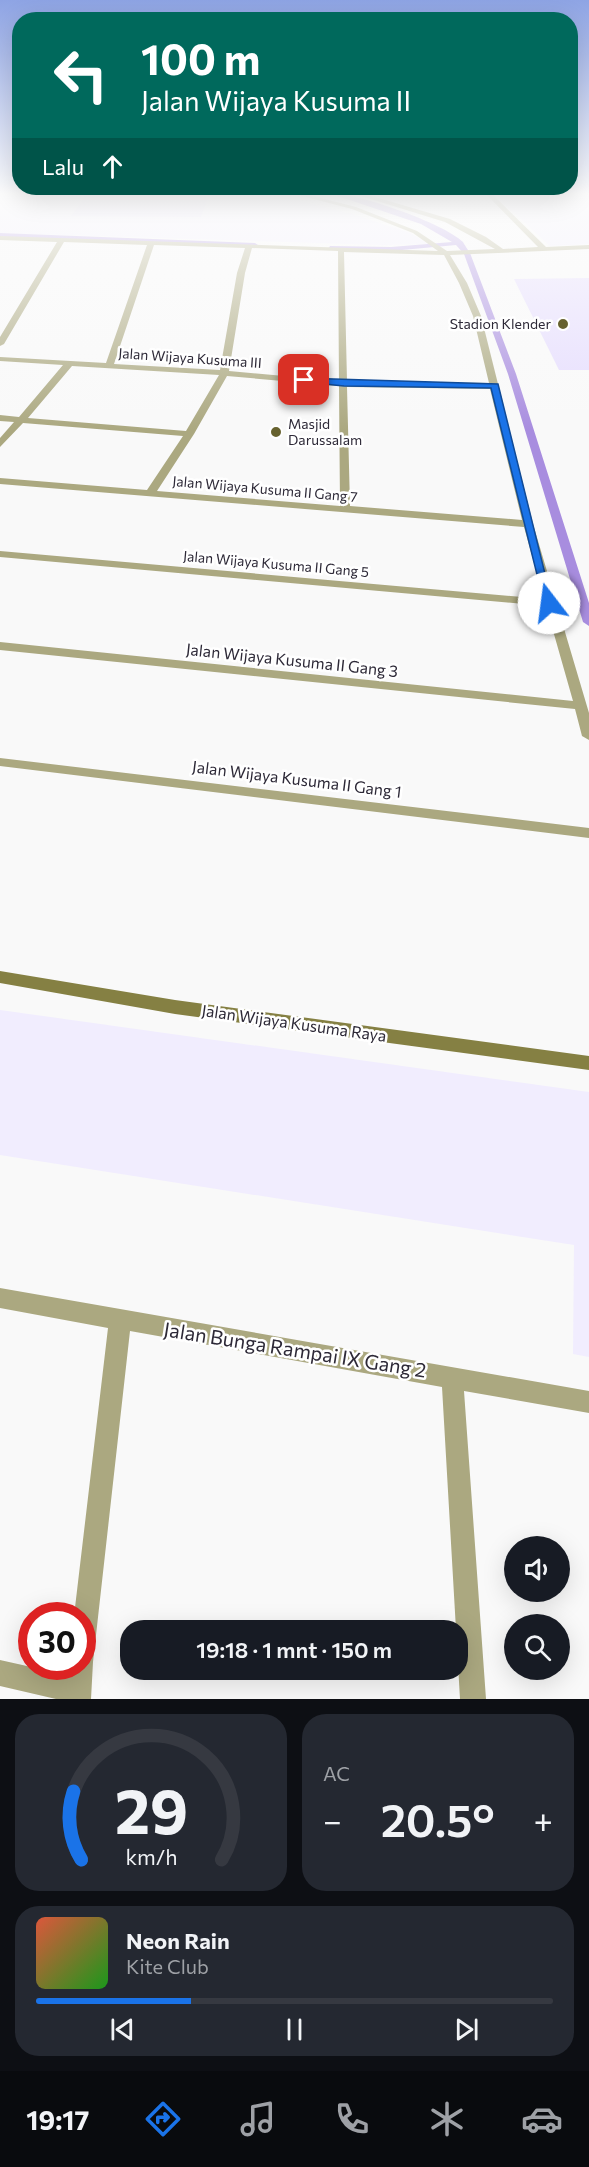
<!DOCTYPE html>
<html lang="id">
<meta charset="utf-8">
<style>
:root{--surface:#171b24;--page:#242831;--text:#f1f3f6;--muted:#9ea1a6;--line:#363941;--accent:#1a73e8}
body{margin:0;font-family:Commissioner,sans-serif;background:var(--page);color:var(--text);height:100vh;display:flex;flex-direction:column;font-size:22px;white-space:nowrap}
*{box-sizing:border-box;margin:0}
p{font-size:20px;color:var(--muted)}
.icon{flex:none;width:33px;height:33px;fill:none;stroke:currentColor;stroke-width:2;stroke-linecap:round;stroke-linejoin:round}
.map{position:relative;height:1699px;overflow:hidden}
.panel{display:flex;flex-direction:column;gap:15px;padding:15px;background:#0d0f14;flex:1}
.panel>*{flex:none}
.hud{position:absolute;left:12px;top:12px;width:566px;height:183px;border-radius:24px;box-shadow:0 6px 24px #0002;background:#00695c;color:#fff;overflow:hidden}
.fabs{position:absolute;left:504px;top:1536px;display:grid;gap:12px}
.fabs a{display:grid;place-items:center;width:66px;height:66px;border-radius:50%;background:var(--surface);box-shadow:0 6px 24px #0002;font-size:30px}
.speed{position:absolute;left:18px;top:1602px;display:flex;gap:12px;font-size:30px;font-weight:700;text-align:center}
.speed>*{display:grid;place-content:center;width:78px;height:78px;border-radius:50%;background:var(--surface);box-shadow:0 6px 24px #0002;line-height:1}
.speed .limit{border:9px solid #d22;background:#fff;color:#111}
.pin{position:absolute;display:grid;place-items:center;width:51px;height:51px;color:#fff;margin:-26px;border-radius:12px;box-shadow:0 3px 9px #0006}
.me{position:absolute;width:66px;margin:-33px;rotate:345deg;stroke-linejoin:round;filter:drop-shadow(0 0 4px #0008)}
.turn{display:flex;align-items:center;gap:21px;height:126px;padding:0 30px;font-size:27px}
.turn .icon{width:78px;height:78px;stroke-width:2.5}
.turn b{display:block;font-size:42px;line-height:51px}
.then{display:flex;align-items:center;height:57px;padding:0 30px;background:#0003;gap:12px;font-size:22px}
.big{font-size:45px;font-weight:600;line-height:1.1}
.panel .tile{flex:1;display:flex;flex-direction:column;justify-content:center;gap:9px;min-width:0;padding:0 21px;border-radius:24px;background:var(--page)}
.panel .dial{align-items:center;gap:0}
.dial svg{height:156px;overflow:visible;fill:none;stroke:var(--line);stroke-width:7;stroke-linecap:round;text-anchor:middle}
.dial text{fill:var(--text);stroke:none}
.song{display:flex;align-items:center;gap:18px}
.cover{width:72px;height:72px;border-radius:9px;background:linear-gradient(135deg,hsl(10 70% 55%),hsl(120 70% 35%))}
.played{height:6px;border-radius:3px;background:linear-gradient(90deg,var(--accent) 30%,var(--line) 30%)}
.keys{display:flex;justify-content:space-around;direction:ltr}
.heat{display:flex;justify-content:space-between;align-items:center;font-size:33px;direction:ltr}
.panel .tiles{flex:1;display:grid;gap:15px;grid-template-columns:1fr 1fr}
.tile:last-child{grid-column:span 2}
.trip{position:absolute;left:120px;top:1620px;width:348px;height:60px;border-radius:24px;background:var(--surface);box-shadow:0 6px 24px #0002;font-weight:600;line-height:60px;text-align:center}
.dock{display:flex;height:96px;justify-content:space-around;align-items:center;background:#090b0e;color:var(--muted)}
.dock .icon{width:42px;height:42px}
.dock .current{color:var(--accent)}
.dock b{font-size:27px;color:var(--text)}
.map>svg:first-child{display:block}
</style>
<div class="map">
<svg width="589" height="1699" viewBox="0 0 589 1699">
<rect width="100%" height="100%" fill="#f9f9f9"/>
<!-- built -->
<g fill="#f1edfe">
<polygon points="0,192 265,192 356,215 410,233 429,244 383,245 0,233"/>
<polygon points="491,192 589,192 589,244 550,246"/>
<polygon points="0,1010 589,1092 589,1357 573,1354 574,1245 0,1155"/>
</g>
<!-- green -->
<g fill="#e5dcfe">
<polygon points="89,192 188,192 208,198 201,217 71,216"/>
<polygon points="589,278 589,370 559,370 514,279"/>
</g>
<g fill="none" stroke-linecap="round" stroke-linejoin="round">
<!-- stream -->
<g fill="#a88ddf" fill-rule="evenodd">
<path d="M326,192C354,192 444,223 463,242C464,244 468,250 470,253L516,374L589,603V626L583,622L508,374L464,254L456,245L391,251L328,249L330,246L391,247L452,242L421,224Z"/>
<polygon points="0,233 255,243 258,245 255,247 0,237"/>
</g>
<!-- street -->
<g fill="#aba880" fill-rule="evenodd">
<path d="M287,192H297L356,207L417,231L447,251L495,249L445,222L348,192H358L450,219L486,237L503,249L538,247L484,192H490L546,247L589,245V249L450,255L467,283L481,316L533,524L589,713V740L582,736L575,709L0,650V642L573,701L546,606L0,557V551L544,599L524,527L0,484V478L147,490L183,436L23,423L0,447V438L14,422L0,421V415L19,417L63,365L0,361V357L106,363L147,245L64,242L4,344L0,346V337L57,242L0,240V236L438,251L413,233L352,209ZM154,245L245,248L237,273L220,370L114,364ZM252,248L338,251L339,381L229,371L245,273ZM344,252L444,255L459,283L473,316L489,383L347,381ZM72,366L219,375L186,431L28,418ZM227,376L339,386L340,506L157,491L194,434ZM347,387L490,389L522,520L350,506Z"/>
<polygon points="0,758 589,828 589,838 0,766"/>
<polygon points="0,1288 589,1391 589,1413 464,1391 486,1699 460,1699 442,1387 130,1331 93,1662 91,1699 56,1699 0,1686 0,1660 67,1675 68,1666 82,1666 82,1616 74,1616 108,1328 0,1308"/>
</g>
<!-- secondary -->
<polygon fill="#858043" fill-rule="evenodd" points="0,971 175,1000 589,1056 589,1070 175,1014 0,983"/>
</g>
<!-- sky -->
<linearGradient id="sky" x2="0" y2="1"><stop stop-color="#8ea4e4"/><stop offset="0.45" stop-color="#fcfcfc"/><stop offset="1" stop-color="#fcfcfc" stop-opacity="0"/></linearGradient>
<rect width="589" height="430" fill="url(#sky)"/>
<!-- route -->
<polygon fill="#1a73e8" stroke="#114b97" stroke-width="1.5" points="301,378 498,384 553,606 544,603 491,388 344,386 304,382"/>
<!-- markers -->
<g fill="#67622f" stroke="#fff" stroke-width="2">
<circle cx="563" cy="324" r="6"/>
<circle cx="276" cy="432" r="6"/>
</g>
<g text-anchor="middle" stroke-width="5" stroke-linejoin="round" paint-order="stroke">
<!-- far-poi labels -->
<g font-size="14" fill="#2d2937" stroke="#fff" text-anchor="end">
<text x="551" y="329">Stadion Klender</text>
<text x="288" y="429" text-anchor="start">Masjid<tspan x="288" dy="16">Darussalam</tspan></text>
</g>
<!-- far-street labels -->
<g font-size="14" fill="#2d2937" stroke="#fff">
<text transform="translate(190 358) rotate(4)" y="5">Jalan Wijaya Kusuma III</text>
<text transform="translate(265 489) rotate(5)" y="5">Jalan Wijaya Kusuma II Gang 7</text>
<text transform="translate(276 564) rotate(5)" y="5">Jalan Wijaya Kusuma II Gang 5</text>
</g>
<!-- street labels -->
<g font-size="16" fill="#2d2937" stroke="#fff">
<text transform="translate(292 660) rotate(6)" y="6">Jalan Wijaya Kusuma II Gang 3</text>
<text transform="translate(297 779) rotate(7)" y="6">Jalan Wijaya Kusuma II Gang 1</text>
<text transform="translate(294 1023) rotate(8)" y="6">Jalan Wijaya Kusuma Raya</text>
</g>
<!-- near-street labels -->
<g font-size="20" fill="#2d2937" stroke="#fff">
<text transform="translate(295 1350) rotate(9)" y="7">Jalan Bunga Rampai IX Gang 2</text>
</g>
</g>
</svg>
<div class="fabs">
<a><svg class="icon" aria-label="sound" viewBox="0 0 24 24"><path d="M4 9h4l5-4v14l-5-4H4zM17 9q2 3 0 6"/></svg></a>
<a><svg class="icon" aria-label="search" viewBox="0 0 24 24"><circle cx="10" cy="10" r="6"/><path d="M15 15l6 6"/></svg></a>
</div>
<div class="speed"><div class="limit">30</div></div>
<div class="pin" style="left:304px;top:380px;background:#d93025"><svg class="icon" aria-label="arrive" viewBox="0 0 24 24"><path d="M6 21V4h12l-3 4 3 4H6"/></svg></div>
<svg class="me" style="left:549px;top:603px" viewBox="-20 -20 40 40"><circle r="19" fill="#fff"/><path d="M0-13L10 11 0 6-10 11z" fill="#1a73e8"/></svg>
<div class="trip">19:18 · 1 mnt · 150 m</div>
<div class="hud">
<div class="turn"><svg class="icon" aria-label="left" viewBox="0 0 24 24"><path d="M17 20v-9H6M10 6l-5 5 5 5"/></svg><div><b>100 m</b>Jalan Wijaya Kusuma II</div></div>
<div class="then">Lalu<svg class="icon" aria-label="ahead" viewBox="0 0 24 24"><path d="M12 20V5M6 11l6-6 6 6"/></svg></div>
</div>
</div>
<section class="panel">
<div class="tiles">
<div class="tile dial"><svg viewBox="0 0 100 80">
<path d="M14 69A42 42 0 1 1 86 69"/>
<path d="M14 69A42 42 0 0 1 10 34" stroke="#1a73e8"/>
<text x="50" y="56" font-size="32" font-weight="700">29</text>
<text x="50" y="72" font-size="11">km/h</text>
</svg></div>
<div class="tile"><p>AC</p>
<div class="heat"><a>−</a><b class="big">20.5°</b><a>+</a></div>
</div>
<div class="tile">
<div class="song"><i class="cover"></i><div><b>Neon Rain</b><p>Kite Club</p></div></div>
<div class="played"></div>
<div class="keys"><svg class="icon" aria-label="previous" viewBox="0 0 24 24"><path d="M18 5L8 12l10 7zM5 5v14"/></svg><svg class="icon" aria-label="pause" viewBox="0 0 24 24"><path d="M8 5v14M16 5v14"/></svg><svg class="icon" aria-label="next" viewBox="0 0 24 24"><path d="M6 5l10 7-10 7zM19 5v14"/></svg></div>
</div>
</div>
</section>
<nav class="dock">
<b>19:17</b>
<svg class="icon current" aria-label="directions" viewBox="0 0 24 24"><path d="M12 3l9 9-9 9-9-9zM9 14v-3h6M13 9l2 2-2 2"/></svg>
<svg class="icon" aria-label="music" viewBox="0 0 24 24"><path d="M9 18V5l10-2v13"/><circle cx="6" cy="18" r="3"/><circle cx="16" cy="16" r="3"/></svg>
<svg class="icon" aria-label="phone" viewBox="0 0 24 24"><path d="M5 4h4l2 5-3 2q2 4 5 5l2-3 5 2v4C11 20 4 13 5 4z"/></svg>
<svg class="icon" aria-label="climate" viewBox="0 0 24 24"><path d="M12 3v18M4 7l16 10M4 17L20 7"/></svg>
<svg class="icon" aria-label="car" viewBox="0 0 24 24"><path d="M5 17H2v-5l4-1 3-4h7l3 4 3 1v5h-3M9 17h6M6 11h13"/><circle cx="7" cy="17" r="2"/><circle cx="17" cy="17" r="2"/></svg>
</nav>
